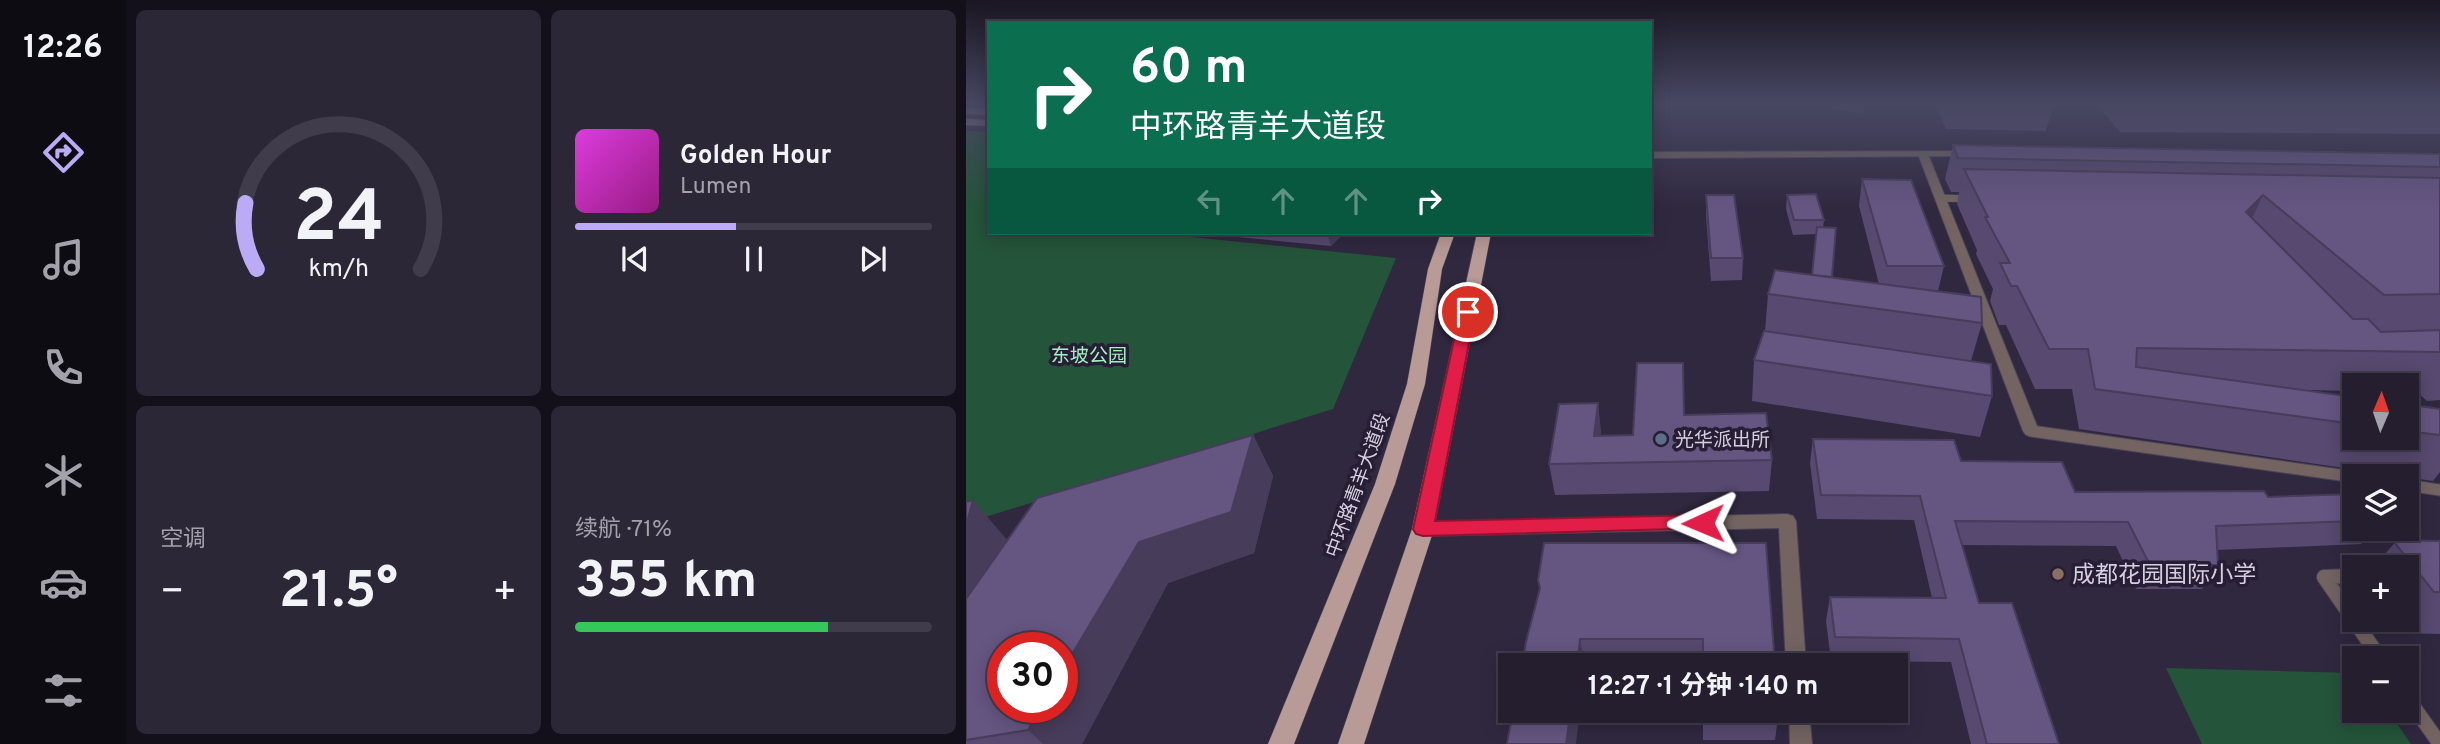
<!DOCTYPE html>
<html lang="zh">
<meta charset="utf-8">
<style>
:root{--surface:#241e2f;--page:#2c2737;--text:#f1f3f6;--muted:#a3a2aa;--line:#413c4b;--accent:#bbaaf6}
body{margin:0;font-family:Overpass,"Noto Sans SC",sans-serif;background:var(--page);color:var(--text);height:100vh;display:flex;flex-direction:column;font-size:26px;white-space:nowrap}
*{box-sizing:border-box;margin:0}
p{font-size:23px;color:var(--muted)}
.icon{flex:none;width:38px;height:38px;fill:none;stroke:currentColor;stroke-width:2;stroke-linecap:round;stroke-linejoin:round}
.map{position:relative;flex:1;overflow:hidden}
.panel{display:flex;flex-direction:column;gap:10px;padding:10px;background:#14101a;width:840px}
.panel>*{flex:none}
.guide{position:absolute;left:21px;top:21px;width:665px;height:214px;border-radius:0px;box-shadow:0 4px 18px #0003,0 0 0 2px var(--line);background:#0b6e4f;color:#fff;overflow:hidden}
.needle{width:46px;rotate:2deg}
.fabs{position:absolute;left:1376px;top:373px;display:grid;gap:14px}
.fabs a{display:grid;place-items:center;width:77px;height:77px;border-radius:0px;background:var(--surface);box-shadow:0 4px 18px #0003,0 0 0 2px var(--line);font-size:35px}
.speed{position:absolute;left:21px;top:632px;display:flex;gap:14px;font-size:35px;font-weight:700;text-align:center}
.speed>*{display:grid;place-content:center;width:91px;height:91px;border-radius:50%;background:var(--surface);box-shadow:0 4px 18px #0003,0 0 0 2px var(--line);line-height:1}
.speed .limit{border:10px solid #d22;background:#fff;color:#111}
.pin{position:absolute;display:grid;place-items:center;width:60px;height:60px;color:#fff;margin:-30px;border:4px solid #fff;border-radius:50%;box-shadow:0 2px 7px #0007}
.me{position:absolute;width:77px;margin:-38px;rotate:269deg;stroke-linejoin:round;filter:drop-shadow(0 0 5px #0008)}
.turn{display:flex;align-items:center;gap:24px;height:147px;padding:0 28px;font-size:32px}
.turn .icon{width:91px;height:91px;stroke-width:2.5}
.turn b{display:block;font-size:49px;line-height:60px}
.lanes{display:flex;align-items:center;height:66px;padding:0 28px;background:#0003;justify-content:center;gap:35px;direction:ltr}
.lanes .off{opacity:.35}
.big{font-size:52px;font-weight:700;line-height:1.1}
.panel .tile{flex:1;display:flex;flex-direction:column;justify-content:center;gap:10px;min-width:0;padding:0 24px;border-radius:10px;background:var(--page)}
.panel .dial{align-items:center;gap:0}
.dial svg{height:182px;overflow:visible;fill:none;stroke:var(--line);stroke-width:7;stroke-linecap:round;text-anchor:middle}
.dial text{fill:var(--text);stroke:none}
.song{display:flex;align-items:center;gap:21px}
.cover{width:84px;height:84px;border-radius:10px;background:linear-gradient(135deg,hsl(300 70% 55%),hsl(310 70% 35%))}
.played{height:7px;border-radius:4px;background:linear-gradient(90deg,var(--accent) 45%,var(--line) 45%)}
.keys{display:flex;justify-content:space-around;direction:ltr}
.heat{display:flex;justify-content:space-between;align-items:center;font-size:38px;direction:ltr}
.charge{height:10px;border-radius:5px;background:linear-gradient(90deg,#34c759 71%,var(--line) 0)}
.panel .tiles{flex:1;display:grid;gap:10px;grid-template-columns:repeat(2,1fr)}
.trip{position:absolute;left:532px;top:653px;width:410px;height:70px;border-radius:0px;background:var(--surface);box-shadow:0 4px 18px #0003,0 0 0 2px var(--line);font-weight:700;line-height:70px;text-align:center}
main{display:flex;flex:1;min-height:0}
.menu{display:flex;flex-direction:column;width:126px;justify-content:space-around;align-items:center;background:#0e0c13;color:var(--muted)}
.menu .icon{width:49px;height:49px}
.menu .current{color:var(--accent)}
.menu b{font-size:32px;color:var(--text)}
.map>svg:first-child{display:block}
</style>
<main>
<nav class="menu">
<b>12:26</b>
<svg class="icon current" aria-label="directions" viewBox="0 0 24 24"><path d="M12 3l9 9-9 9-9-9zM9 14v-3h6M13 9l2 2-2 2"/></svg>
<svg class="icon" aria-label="music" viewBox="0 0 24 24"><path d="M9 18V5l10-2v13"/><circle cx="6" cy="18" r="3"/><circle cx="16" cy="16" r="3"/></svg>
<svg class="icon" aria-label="phone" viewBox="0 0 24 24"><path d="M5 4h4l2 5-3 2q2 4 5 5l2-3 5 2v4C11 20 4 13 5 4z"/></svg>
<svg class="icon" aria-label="climate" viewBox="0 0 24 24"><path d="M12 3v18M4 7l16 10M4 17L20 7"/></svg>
<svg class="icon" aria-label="car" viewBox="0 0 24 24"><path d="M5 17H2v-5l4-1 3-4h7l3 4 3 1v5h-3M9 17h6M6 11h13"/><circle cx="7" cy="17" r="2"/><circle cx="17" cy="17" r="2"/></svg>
<svg class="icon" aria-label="filters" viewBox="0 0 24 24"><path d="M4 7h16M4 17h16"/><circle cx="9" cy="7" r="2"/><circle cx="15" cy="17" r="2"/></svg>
</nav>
<section class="panel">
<div class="tiles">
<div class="tile dial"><svg viewBox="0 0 100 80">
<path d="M14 69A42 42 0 1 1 86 69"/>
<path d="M14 69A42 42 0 0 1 9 40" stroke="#bbaaf6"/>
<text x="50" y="56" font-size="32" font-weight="700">24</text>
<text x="50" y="72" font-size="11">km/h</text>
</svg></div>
<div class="tile">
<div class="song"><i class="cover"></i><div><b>Golden Hour</b><p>Lumen</p></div></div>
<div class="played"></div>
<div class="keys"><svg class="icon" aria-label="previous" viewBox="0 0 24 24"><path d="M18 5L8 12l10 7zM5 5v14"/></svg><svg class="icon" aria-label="pause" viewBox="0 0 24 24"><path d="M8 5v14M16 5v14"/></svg><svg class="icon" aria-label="next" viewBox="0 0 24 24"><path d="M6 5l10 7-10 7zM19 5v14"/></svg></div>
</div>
<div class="tile"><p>空调</p>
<div class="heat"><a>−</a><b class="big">21.5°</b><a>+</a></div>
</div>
<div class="tile"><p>续航 · 71%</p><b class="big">355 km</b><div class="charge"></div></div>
</div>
</section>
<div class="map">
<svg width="1474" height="744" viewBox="0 0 1474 744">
<rect width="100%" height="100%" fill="#30283f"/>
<!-- green -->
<g fill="#245439">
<polygon points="0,131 23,132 23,233 186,233 430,258 367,409 0,523"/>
<polygon points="1200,668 1388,673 1388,710 1422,711 1445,744 1236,744"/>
</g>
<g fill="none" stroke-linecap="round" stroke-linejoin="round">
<!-- service-far2 casing -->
<g stroke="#4a4359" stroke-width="8">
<polyline id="service-far2" points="974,198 1006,199"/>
</g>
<!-- service-far1 casing -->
<g stroke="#4a4359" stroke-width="13">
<g id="service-far1">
<polyline points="1065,431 1388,477"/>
<polyline points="1440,485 1474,490"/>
</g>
</g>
<!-- service casing -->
<g stroke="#4a4359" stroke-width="16">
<g id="service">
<polyline points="1388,576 1358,577 1414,658"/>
<polyline points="1440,696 1474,744"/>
</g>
</g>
<!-- minor casing -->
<g stroke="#4a4359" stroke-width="2">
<g id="minor">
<polygon points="957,151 962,154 1073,431 1070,435 1060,435 1057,431 952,154"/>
<polygon points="821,514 827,516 830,521 840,665 820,665 813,528 457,536 451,534 448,529 451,524 457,522"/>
<polygon points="823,710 843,710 846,744 824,744"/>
</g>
</g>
<!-- tertiary casing -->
<g stroke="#4a4359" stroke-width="2">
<polygon id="tertiary" points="1001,151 1004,152 1004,156 684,158 684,152"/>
</g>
<!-- secondary casing -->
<g stroke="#4a4359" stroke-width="2">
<g id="secondary">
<polygon points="0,108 23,109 23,115 0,114"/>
<polygon points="0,119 23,120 23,126 0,125"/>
</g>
</g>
<!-- primary casing -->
<g stroke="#4a4359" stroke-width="1">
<g id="primary">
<polygon points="475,233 489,233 476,269 459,384 429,484 328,744 302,744 409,484 441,384 462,269"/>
<polygon points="511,233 525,233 468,529 398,744 372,744 446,529"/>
</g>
</g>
<!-- service-far2 -->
<use href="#service-far2" stroke="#736462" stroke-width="7"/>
<!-- service-far1 -->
<use href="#service-far1" stroke="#736462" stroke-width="11"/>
<!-- service -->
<use href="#service" stroke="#736462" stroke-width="14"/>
<!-- minor -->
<use href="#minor" fill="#736462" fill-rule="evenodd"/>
<!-- tertiary -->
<use href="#tertiary" fill="#736462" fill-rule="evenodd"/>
<!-- secondary -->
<use href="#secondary" fill="#9a837f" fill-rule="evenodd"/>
<!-- primary -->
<use href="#primary" fill="#b89b96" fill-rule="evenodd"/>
</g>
<!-- wall -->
<g fill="#57496f">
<polygon points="867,103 899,103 897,113 868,109"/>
<polygon points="969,103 1088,103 1080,131 980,129"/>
<polygon points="1134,103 1474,103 1474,134 1154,132 1133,107"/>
<polygon points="987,145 1474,154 1474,400 1461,401 1451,392 1440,392 1440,385 1388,385 1388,391 1340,390 1388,397 1388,438 1440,438 1440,404 1474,409 1474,472 1467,481 1113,429 1106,389 1069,389 1040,325 1033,325 1024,301 1027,289 1010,254 1011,250 991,204 993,192 985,192 979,179"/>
<polygon points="896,179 978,266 972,291 1016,323 1005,361 1026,396 1014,437 786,401 788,360 799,331 802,294 846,275 850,234 827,235 820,209 821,195 858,220 857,227 866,277 913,284 893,206"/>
<polygon points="740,195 777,258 776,280 745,281 740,216"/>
<polygon points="229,233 378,233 365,246"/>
<polygon points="632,403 635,436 667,435 718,415 806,460 803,491 589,495 583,464"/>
<polygon points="287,435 307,476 288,553 202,583 116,744 0,744 0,599 1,597 0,597 0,502 41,540"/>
<polygon points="847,439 995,461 1109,492 1302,497 1388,494 1388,528 1408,528 1395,544 1251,550 1252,565 1236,589 1170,589 1150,546 996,545 1013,603 1093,744 1005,744 985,662 865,661 860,621 864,597 966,598 948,520 851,519 844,463"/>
<polygon points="1431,540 1474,541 1474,634 1428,633 1419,620 1440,620 1440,567 1408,567"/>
<polygon points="572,580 809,665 556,665 574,589"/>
<polygon points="737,710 813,710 809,740 737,740"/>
</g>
<!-- shaded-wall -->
<g fill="#473c5a">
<polygon points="1297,195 1280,231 1280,212"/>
<polygon points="361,233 378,233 365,246"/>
<polygon points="632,403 635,433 632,463 628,436"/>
<polygon points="287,435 307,476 288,553 202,583 116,744 77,744 62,730 75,707 96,707 96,671 173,542"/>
<polygon points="7,500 42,541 33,587 0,597 0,526"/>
<polygon points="614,639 619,665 611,665"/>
<polygon points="605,710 614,710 610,744 600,744"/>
</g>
<!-- building -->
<g fill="#655581" stroke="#473c5a" stroke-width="2">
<polygon points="987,145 1474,154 1474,167 992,158"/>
<polygon points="998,169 1474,178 1474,294 1418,295 1297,195 1280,212 1387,319 1402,319 1415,332 1474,330 1474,352 1171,348 1170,367 1388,397 1388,424 1129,389 1122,349 1083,349 1051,286 1045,286 1034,263 1044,263 1019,217 1022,217"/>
<polygon points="896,179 945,180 978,266 921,266"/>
<polygon points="850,194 858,220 828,220 821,195"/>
<polygon points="740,195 768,195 777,258 745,258"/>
<polygon points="851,227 870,228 866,277 846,275"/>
<polygon points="809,270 1015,297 1016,323 802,294"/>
<polygon points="798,331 1025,364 1026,396 788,360"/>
<polygon points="671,363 717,363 718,415 800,413 806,460 583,464 593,404 632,403 628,436 667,435"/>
<polygon points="1440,404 1474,409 1474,435 1440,431"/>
<polygon points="287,435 265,512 173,542 96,671 96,648 37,648 37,707 75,707 62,730 0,740 0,599 71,498"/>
<polygon points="847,439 988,440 995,461 1096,462 1109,492 1298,491 1302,497 1388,494 1388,521 1250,526 1252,565 1184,565 1162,522 989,521 1013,603 1046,603 1093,744 1021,744 993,639 869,637 864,597 980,598 954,496 855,495"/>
<polygon points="7,500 0,526 0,502"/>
<polygon points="1431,540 1474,541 1474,592 1468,592 1429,543"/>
<polygon points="578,543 800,543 809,665 737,665 737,639 614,639 611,665 556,665 560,642 574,588 572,580"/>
<polygon points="547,710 605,710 600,744 541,744"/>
<rect x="737" y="710" width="76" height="1"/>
</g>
<!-- sky -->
<linearGradient id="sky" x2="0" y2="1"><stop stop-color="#1a1623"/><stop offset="0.5" stop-color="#484863"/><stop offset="1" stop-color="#484863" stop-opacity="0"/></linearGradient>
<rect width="1474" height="208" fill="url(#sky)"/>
<!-- route -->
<polygon fill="#e11d48" stroke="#92132f" stroke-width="2" points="502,307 509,312 469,521 737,515 744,517 747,523 744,528 457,536 450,534 447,529 494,312"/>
<!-- markers -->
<circle fill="#5c6f8a" stroke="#271e35" stroke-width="2.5" cx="695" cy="439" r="7"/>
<circle fill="#8d6e63" stroke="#271e35" stroke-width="2.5" cx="1092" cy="574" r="7"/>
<g text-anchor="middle" stroke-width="7" stroke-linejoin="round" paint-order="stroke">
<!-- park labels -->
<g font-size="19" fill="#a0f0c0" stroke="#271e35">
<text x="123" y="362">东坡公园</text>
</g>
<!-- poi labels -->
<g font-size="19" fill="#d5d0df" stroke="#271e35" text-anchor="start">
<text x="709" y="446">光华派出所</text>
</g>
<!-- street labels -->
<g font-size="19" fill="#d5d0df" stroke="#271e35">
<text transform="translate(391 485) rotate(-70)" y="7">中环路青羊大道段</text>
</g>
<!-- near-poi labels -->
<g font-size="23" fill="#d5d0df" stroke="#271e35" text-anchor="start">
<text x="1106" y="582">成都花园国际小学</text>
</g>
</g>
</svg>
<div class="fabs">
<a><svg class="needle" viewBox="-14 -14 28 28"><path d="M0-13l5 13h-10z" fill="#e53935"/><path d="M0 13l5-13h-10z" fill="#a3a2aa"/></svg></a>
<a><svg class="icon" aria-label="layers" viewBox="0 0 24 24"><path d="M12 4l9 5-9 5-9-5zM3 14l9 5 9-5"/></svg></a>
<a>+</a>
<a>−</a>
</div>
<div class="speed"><div class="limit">30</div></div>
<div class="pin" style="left:502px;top:312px;background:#d93025"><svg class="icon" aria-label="arrive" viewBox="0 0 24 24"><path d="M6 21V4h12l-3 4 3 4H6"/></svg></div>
<svg class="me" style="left:737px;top:523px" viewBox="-20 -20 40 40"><path d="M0-17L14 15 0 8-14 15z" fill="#e11d48" stroke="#fff" stroke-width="4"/></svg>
<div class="trip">12:27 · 1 分钟 · 140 m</div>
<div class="guide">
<div class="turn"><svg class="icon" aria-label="right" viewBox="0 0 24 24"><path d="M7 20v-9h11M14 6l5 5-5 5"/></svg><div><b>60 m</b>中环路青羊大道段</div></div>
<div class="lanes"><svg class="icon off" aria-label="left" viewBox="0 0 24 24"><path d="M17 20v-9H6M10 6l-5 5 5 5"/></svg><svg class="icon off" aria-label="ahead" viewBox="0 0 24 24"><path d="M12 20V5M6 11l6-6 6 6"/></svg><svg class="icon off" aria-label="ahead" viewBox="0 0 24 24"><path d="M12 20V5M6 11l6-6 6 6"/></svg><svg class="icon" aria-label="right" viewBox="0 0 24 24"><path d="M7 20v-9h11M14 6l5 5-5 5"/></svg></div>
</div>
</div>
</main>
